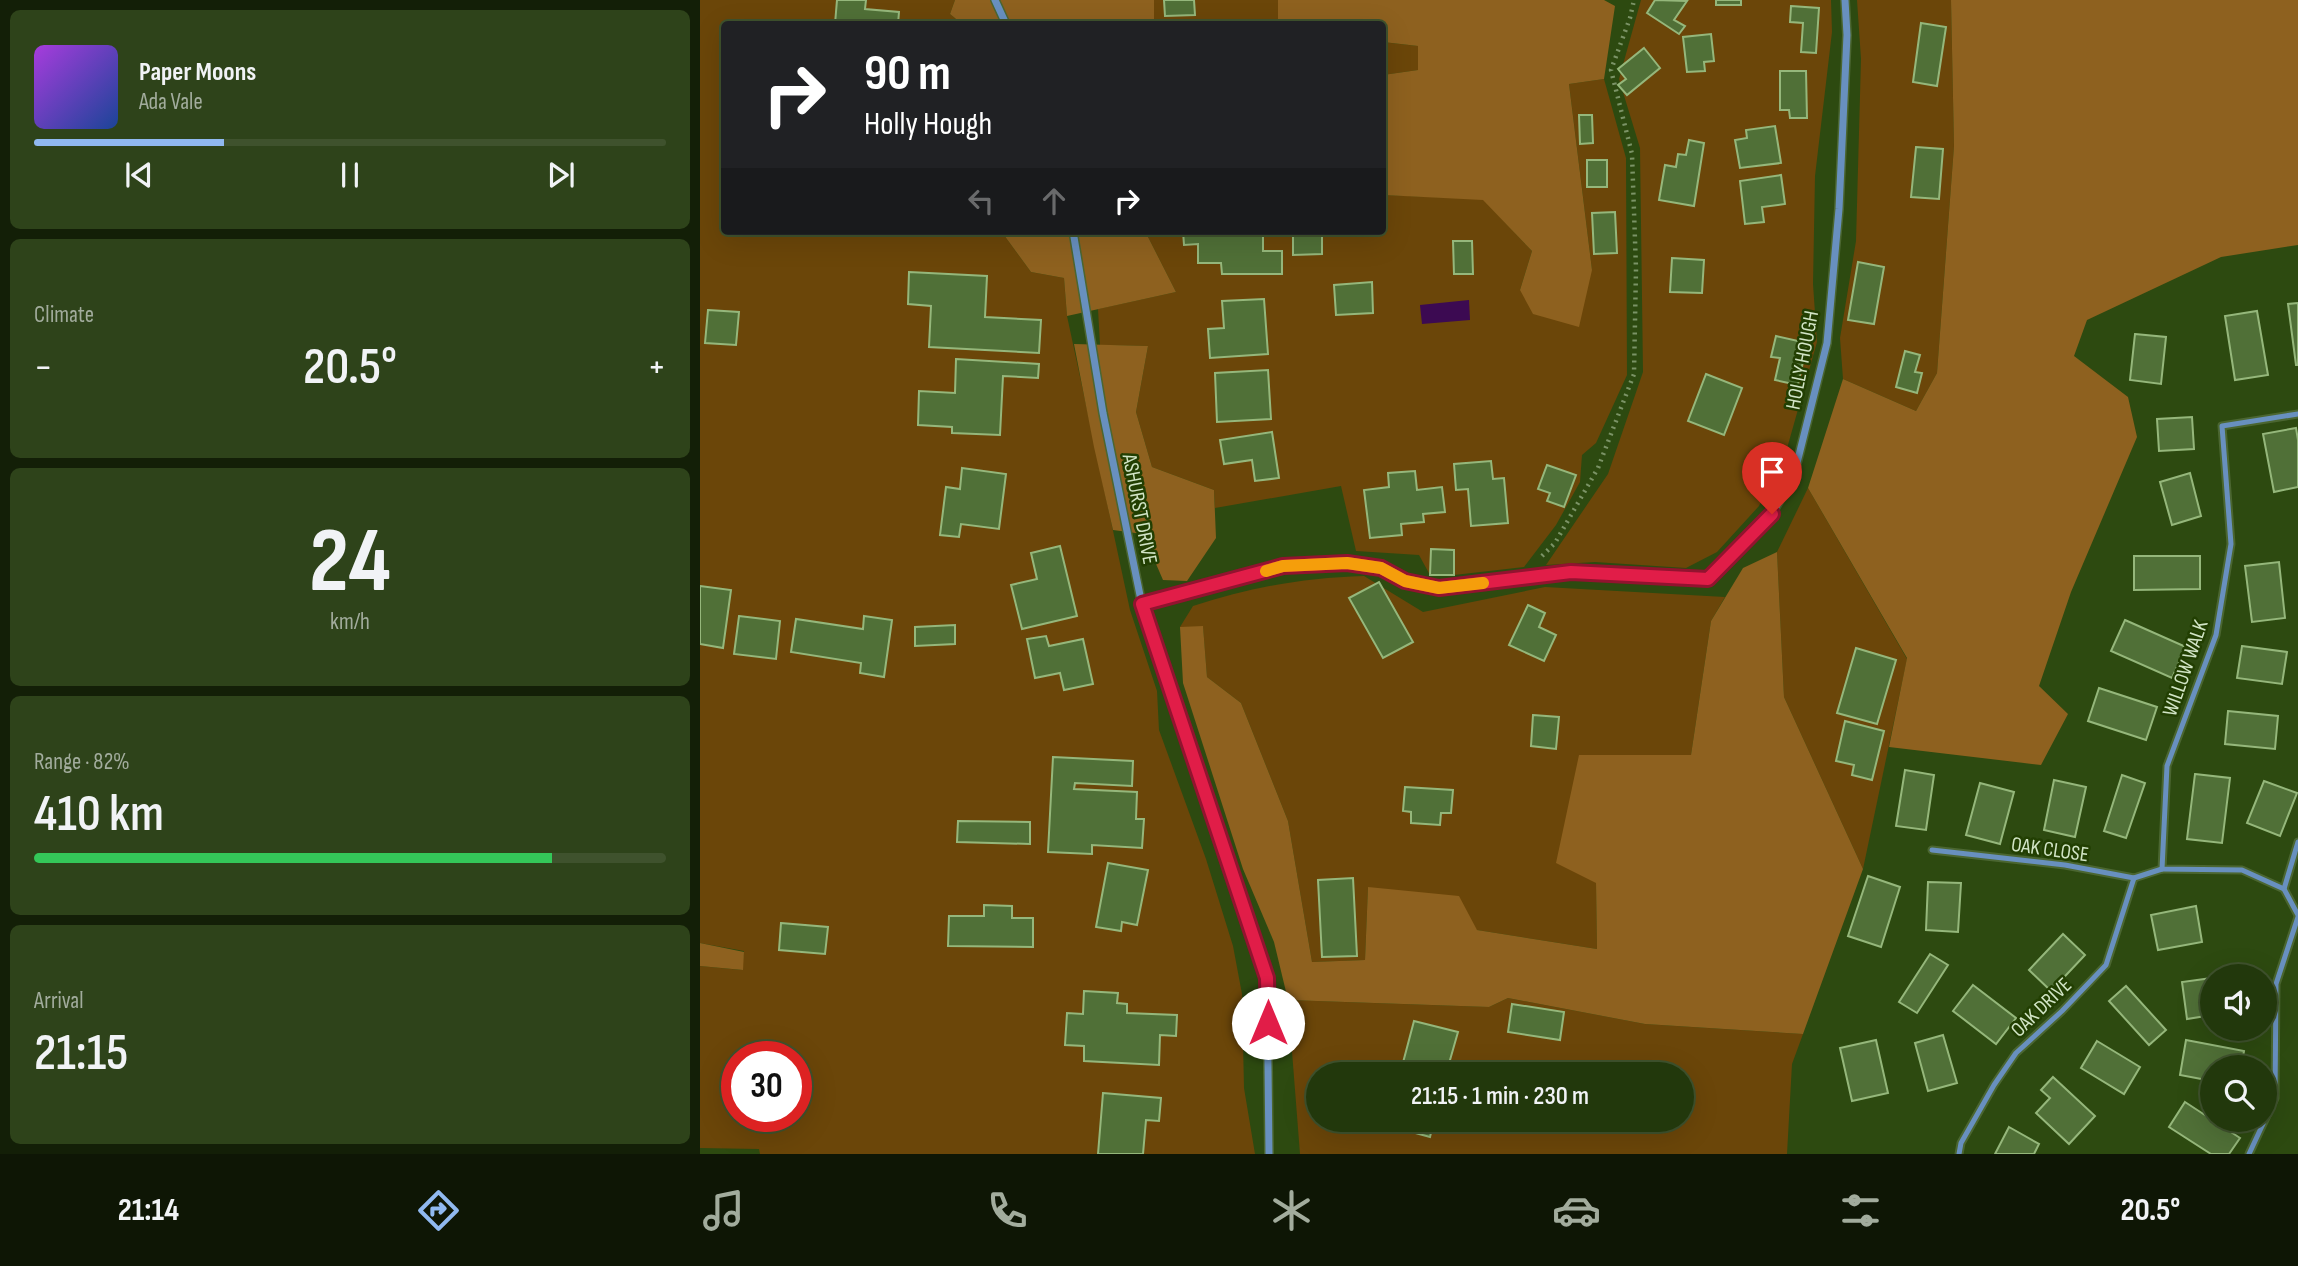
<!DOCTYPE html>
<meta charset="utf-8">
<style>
:root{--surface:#22380c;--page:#2e431a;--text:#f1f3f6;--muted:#a2ac9d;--line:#3f522d;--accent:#90b9f0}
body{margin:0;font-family:"Sofia Sans Condensed",sans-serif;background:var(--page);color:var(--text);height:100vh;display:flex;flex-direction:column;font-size:26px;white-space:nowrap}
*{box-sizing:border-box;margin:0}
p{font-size:23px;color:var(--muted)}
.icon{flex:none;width:38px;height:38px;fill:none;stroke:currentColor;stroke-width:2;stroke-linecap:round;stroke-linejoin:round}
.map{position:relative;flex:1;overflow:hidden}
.panel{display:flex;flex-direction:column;gap:10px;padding:10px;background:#131f07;width:700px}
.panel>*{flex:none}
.banner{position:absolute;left:21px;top:21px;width:665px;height:214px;border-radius:7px;box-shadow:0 7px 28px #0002,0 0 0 2px var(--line);background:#202124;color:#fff;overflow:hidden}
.buttons{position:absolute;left:1500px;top:964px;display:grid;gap:14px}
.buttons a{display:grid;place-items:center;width:77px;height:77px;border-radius:50%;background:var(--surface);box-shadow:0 7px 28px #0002,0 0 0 2px var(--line);font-size:35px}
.speed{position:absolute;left:21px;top:1041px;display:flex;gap:14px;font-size:35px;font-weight:700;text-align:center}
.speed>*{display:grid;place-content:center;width:91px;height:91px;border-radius:50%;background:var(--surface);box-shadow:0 7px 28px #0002,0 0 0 2px var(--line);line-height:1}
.speed .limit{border:10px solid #d22;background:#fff;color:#111}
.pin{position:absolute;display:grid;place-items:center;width:60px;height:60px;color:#fff;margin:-72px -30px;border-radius:50% 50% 50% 0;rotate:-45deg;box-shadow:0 0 7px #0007}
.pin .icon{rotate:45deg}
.me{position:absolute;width:77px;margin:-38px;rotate:0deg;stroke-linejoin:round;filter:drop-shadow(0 0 5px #0008)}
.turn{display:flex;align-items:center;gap:24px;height:147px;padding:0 28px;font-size:32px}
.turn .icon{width:91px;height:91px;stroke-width:2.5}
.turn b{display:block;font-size:49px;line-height:60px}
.lanes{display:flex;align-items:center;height:66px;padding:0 28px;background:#0003;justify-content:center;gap:35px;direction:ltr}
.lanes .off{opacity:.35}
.big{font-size:52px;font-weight:600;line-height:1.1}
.panel .widget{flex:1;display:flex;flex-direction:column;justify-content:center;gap:10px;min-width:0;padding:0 24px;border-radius:10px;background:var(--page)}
.panel .dial{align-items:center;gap:0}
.dial b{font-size:91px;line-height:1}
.song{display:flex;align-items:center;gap:21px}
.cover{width:84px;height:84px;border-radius:10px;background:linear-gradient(135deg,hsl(280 70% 55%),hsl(220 70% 35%))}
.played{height:7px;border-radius:4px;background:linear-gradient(90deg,var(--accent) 30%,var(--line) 30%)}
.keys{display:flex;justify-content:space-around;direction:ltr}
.heat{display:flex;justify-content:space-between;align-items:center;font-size:38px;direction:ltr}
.charge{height:10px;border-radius:5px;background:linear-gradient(90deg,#34c759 82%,var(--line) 0)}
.trip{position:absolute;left:606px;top:1062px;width:388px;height:70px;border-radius:35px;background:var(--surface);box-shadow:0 7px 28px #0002,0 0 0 2px var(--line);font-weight:600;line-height:70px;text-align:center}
.dock{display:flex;height:112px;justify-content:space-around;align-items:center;background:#0e1605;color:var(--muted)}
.dock .icon{width:49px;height:49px}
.dock .on{color:var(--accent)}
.dock b{font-size:32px;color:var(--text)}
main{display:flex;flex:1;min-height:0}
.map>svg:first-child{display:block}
</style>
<main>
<section class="panel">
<div class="widget">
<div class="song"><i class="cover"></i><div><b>Paper Moons</b><p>Ada Vale</p></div></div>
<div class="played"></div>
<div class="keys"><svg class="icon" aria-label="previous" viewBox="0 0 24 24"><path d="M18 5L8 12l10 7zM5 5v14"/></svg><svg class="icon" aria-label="pause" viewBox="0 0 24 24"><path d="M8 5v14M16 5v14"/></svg><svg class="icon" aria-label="next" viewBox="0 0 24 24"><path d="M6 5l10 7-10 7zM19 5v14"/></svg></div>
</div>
<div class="widget"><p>Climate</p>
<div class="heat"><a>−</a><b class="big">20.5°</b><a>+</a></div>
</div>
<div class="widget dial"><b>24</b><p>km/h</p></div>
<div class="widget"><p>Range · 82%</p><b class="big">410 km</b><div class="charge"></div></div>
<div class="widget"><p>Arrival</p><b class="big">21:15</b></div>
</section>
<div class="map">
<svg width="1598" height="1154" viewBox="0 0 1598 1154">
<rect width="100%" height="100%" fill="#2d4a10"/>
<!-- green -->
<g fill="#6b4609" fill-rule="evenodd">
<path d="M0,0H255L250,14L262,24H24V231H301L331,272L364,278L367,316L430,610L457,691L459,730L506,859L533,946L542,994L544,1088L555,1154H60L59,1149L0,1148V966L42,970L44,951L0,943ZM37,1057H96V1116H37Z"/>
<polygon points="454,0 578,0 578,19 595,24 454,24"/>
<polygon points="941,0 1131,0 1132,32 1115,176 1113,284 1117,342 1086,452 1059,506 1017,552 986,568 895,562 846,565 908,474 943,372 940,148 919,79"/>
<polygon points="1157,0 1251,0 1254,146 1237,373 1216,411 1143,379 1140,338 1156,241 1161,59"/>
<polygon points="682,42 718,46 718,70 683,75"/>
<polygon points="904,79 926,158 927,375 896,443 882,455 880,482 856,525 824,567 754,575 730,575 719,555 656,551 641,486 515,508 514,490 452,467 436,412 448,346 400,345 398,309 476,292 445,231 682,231 683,195 783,199 832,251 820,290 892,270 869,84"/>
<polygon points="1108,488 1207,659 1163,869 1084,697 1077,552"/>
<path d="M664,576L723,612L845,587L1025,597L1011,621L991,755H879L896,883L897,949L777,930L668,887L665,960L612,962L588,821L541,703L507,677L503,627H480L493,606C551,587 603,578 664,576Z"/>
<path d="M808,998L945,1024L1103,1034L1092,1064L1087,1154H600L588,1000L789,1007ZM618,1074H982V1120H618Z"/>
</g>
<!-- forest -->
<g fill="#8e611f">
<polygon points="255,0 454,0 454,24 262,24 250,14"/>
<polygon points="578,0 904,0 915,6 904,79 869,84 892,270 879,327 833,314 820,290 832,251 783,200 683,195 683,75 718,70 718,46 683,42 682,24 595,24 578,19"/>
<polygon points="1251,0 1598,0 1598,245 1521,257 1387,320 1374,356 1428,397 1437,437 1371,592 1339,686 1368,714 1341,765 1189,747 1207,658 1108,488 1143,379 1216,411 1237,373 1254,146"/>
<polygon points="301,231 445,231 476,292 367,316 364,278 331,272"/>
<polygon points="374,344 448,346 436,412 452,467 514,490 516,538 487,581 463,580 443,534 413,530 394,447"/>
<polygon points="1077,552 1084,697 1163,869 1103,1034 945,1024 808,998 789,1007 588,1000 574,942 543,869 483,683 480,627 503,626 507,677 541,703 588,821 612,962 665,960 668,887 759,896 777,930 897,949 896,883 856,863 879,755 991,755 1011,621 1043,568"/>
<polygon points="0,943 44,952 43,970 0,966"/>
</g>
<!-- water -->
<polygon fill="#3c0a52" points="769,300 770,320 722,324 720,305"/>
<!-- building -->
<g fill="#507037" stroke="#95b77b" stroke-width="2">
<polygon points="137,0 166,0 165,9 199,12 198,24 135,24"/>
<polygon points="464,0 494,0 495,15 465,16"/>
<polygon points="955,0 987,1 974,20 985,26 979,34 947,13"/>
<rect x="1016" y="0" width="25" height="5"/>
<polygon points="1091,6 1119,8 1116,53 1101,52 1103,23 1090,22"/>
<polygon points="1221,23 1246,27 1237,86 1213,82"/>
<polygon points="1011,34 1014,61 1004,62 1005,71 987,72 983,37"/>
<polygon points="944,48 960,68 927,95 918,85 926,79 918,69"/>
<polygon points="1080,71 1106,71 1107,118 1090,118 1089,110 1080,110"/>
<polygon points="879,115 892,115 893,143 880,144"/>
<polygon points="1075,126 1081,163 1040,168 1035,140 1047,138 1046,130"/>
<polygon points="989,140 1004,143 994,206 959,200 965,165 976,167 978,154 986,155"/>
<polygon points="1216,147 1243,149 1239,199 1211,197"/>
<rect x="887" y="160" width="20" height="27"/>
<polygon points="1081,175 1085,204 1062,207 1064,222 1045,224 1040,181"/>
<polygon points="915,212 917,253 894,254 892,213"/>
<polygon points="483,231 563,231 563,251 582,251 582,274 522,274 521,263 498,263 498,244 484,245"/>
<polygon points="593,231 622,231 622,254 593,255"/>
<polygon points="753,241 772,241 773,274 754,274"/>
<polygon points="972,258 1004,260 1002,293 970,292"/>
<polygon points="1158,262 1184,267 1174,324 1148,320"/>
<polygon points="209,272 287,276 285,317 341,320 339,353 229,347 231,306 208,304"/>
<polygon points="672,282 673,313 636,315 634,285"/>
<polygon points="564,299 568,354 510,358 508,329 524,328 522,301"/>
<polygon points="1598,303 1598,365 1596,365 1588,304"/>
<polygon points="8,310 39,312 36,345 5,343"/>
<polygon points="1557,311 1568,375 1535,380 1525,316"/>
<polygon points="1435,334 1466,337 1461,384 1430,380"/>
<polygon points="1076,336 1107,343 1098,385 1075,380 1080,358 1071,357"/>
<polygon points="1205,351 1220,355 1215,372 1222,373 1217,393 1196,387"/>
<polygon points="256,359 339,364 338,378 303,376 300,435 252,433 252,427 218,425 219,391 255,393"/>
<polygon points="568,370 571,419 517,422 515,373"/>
<polygon points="1006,374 1042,388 1024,435 988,421"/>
<polygon points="1492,417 1494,449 1459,451 1457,419"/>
<polygon points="1596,428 1598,440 1598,487 1574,492 1563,434"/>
<polygon points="572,432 579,478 555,481 552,460 524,464 520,440"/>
<polygon points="791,461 793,479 804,478 808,523 771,526 768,489 756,490 754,464"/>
<polygon points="847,465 876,475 864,507 847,501 850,493 838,489"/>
<polygon points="262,468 306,474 299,529 261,524 259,537 240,535 246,487 260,489"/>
<polygon points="715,471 717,490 742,487 745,512 723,514 724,522 701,524 702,535 670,538 664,490 689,487 688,473"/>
<polygon points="1490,473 1501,516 1472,525 1460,482"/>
<polygon points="360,546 377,616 322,629 311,585 337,579 331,553"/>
<polygon points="731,549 754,550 754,575 730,575"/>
<polygon points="1434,556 1500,556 1500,589 1434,590"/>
<polygon points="1579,562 1585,618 1552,622 1545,566"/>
<polygon points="679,582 713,642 683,658 649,598"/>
<polygon points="0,586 31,590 23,648 0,644"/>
<polygon points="828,605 845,613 839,627 856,635 844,661 809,645"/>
<polygon points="39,616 80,621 76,659 34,654"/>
<polygon points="164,616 192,620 184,677 160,673 161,663 91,652 96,619 163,629"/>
<polygon points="1425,620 1486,647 1472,678 1411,651"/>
<polygon points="255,625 255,644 215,646 215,627"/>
<polygon points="346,636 349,646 383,639 393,684 364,690 360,673 335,678 327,639"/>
<polygon points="1542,646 1587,652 1582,684 1537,678"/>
<polygon points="1156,648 1196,660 1177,724 1137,713"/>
<polygon points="1399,688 1457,707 1446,740 1388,721"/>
<polygon points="1528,711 1578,716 1575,749 1525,744"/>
<polygon points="833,715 859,717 856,749 831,746"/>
<polygon points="1145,721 1184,731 1172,780 1152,775 1154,765 1136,761"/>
<polygon points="353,757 433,761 432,786 375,783 374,789 437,792 436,819 444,819 442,848 392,845 392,854 348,852"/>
<polygon points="1205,770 1234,775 1226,830 1196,826"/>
<polygon points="1495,774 1530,778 1522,843 1487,839"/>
<polygon points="1422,775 1445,783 1426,838 1404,831"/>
<polygon points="1354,780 1386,787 1375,837 1344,830"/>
<polygon points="1564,781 1597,793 1580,836 1547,823"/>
<polygon points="1280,783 1314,792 1300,844 1266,835"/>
<polygon points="705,787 753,790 751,813 741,813 740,825 711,823 711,812 703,811"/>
<polygon points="258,821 330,822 330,844 257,842"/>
<polygon points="408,863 448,870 437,925 422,922 421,931 396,927"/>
<polygon points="1168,876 1200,887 1181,947 1148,936"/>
<polygon points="653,878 657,956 622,957 618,880"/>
<polygon points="1228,882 1261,883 1258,932 1226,930"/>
<polygon points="284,905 312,906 312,918 333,918 333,947 248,946 249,916 284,916"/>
<polygon points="1496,906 1502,942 1458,950 1451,915"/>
<polygon points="81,923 128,927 125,954 79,950"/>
<polygon points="1363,934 1385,955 1351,991 1329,970"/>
<polygon points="1230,954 1248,965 1217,1013 1199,1002"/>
<polygon points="1512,978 1512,1015 1487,1019 1482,982"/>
<polygon points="1273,985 1316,1018 1296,1044 1253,1011"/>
<polygon points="1426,986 1466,1030 1449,1045 1409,1001"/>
<polygon points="384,991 418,993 417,1003 427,1004 427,1013 477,1015 476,1036 460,1035 459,1065 384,1061 384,1046 365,1045 367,1013 383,1014"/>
<polygon points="812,1004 864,1012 860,1040 808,1032"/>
<polygon points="714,1021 758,1032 746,1074 700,1074"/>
<polygon points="1243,1035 1257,1083 1228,1091 1215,1043"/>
<polygon points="1176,1040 1188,1093 1152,1101 1140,1048"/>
<polygon points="1486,1040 1544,1051 1541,1068 1512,1068 1512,1081 1480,1075"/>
<polygon points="1397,1041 1440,1067 1424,1094 1381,1068"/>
<polygon points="1353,1077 1395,1116 1369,1144 1336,1113 1350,1098 1341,1090"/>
<polygon points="403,1093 461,1098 459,1121 446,1120 443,1154 398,1154"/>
<polygon points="1485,1102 1540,1138 1529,1154 1511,1154 1469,1127"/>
<polygon points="687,1120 734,1120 730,1137 686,1125"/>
<polygon points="1309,1127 1339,1144 1334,1154 1295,1154"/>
</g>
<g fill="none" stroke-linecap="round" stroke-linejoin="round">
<!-- service casing -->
<g stroke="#4b6631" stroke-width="9">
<g id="service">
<polyline points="1598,842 1584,889 1598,915"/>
<polyline points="1232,850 1365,865 1434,878 1462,869"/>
<polyline points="1584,889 1542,870 1462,869 1467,766 1516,635 1531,544 1522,426 1598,414"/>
<polyline points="1259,1154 1261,1143 1294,1085 1316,1053 1362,1011 1406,965 1434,878"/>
<polyline points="1549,1154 1575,1098 1576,984 1598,917"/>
</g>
</g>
<!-- minor casing -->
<g stroke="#4b6631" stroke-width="10">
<g id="minor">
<polyline points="295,0 306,24"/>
<polyline points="373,231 403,413 442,605 567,978 569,1154"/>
<polyline points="442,605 583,566 647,563 681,568 705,581 739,588 871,572 1008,579 1072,514 1094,475 1127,343 1139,209 1147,35 1145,0"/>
</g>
</g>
<!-- path -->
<polyline stroke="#7b9366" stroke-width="4.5" stroke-dasharray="2 5" stroke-linecap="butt" points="842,556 855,543 898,468 934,374 936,269 932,154 911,70 930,18 934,0"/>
<!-- service -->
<use href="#service" stroke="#6890bf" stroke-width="5"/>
<!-- minor -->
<use href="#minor" stroke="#6890bf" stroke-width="7"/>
</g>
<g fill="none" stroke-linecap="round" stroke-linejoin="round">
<!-- route casing -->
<g stroke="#92132f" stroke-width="18">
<polyline id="route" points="568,1023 567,978 442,604 583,566 647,563 681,568 705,581 739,588 871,572 1008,579 1072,514"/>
</g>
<!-- route -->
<use href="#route" stroke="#e11d48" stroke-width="12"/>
<!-- slow -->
<polyline stroke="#f59e0b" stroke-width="12" points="566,571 583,566 647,563 681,568 705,581 739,588 783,583"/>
</g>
<g text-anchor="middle" stroke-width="5" stroke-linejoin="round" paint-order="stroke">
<!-- street labels -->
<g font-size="21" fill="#d2e5c6" stroke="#223f02">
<text transform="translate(1102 360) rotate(-79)" y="7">HOLLY HOUGH</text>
<text transform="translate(440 509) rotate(79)" y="7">ASHURST DRIVE</text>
<text transform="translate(1485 668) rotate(-71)" y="7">WILLOW WALK</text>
<text transform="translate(1350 849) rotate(8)" y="7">OAK CLOSE</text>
<text transform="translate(1341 1007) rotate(-44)" y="7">OAK DRIVE</text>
</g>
</g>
</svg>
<div class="buttons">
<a><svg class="icon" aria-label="sound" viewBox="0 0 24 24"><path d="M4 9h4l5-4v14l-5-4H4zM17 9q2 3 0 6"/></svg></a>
<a><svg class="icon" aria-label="search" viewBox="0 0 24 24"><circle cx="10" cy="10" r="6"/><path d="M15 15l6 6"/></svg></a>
</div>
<div class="speed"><div class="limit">30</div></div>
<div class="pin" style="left:1072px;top:514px;background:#d93025"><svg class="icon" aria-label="arrive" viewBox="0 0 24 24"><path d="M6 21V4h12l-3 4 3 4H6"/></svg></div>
<svg class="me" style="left:568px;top:1023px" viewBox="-20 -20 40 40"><circle r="19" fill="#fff"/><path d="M0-13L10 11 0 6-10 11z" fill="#e11d48"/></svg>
<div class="trip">21:15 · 1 min · 230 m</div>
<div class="banner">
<div class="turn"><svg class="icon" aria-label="right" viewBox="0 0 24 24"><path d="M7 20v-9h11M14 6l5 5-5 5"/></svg><div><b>90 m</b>Holly Hough</div></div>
<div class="lanes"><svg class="icon off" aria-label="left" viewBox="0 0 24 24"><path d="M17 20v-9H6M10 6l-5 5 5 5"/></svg><svg class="icon off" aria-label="ahead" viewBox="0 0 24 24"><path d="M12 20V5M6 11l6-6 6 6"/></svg><svg class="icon" aria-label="right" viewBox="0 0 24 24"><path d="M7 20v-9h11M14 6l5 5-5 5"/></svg></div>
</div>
</div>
</main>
<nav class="dock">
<b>21:14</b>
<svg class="icon on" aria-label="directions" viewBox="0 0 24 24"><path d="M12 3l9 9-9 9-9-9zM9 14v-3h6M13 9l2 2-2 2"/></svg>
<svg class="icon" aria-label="music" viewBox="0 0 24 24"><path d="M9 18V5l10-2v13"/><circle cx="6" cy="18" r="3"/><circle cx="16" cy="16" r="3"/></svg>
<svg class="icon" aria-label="phone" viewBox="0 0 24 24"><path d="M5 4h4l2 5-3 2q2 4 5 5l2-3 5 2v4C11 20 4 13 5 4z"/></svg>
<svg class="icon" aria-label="climate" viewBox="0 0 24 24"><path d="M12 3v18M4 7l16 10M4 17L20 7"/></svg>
<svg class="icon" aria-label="car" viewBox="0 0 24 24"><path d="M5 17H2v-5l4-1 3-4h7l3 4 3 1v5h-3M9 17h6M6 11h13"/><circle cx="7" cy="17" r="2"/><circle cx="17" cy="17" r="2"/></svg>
<svg class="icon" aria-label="filters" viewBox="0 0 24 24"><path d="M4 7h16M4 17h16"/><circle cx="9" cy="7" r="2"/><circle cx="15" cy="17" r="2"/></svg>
<b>20.5°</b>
</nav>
